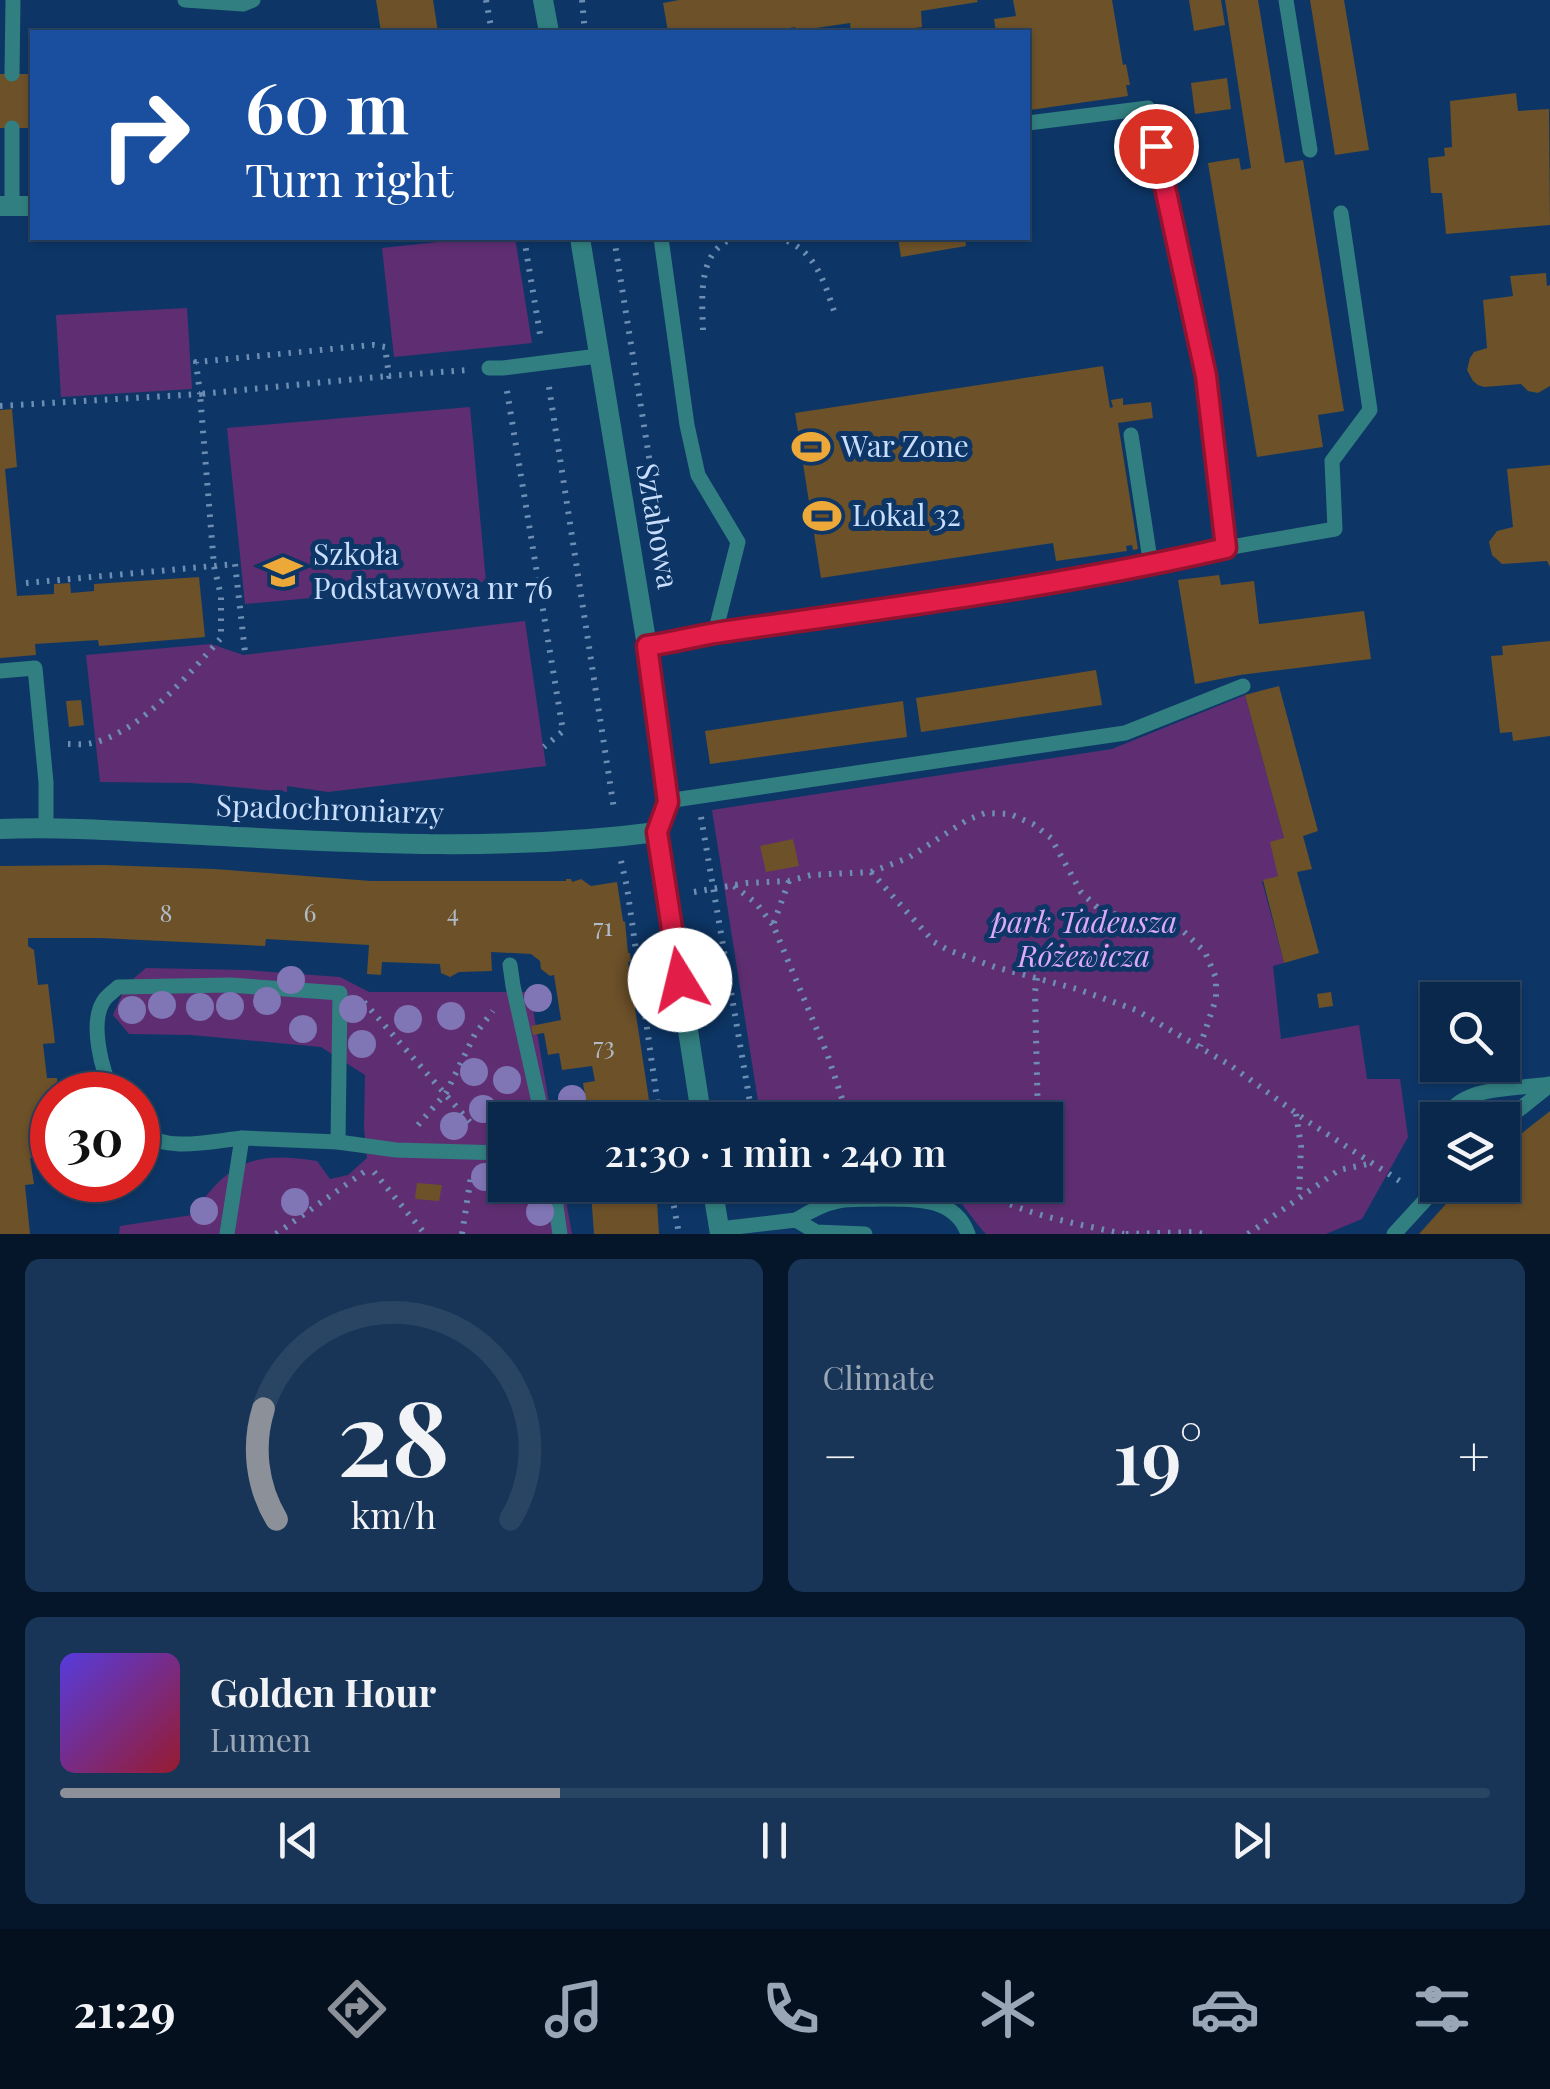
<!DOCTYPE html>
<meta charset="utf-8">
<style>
:root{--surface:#0a284c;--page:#183456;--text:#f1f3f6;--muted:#99a6b5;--line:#2a4464;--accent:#8c9099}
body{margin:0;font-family:"Playfair Display",serif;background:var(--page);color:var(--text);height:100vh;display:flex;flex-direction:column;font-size:38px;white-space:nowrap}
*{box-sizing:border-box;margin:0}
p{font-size:32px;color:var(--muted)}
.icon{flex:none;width:55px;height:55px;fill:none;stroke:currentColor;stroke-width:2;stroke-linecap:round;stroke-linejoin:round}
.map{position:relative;height:1234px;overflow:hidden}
.panel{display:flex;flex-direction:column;gap:25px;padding:25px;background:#06162a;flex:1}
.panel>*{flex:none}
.banner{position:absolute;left:30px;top:30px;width:1000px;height:210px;border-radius:0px;box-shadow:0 2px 8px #0004,0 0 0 2px var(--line);background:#1a4fa0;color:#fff;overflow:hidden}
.controls{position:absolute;left:1420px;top:982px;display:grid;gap:20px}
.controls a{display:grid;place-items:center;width:100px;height:100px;border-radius:0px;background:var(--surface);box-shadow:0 2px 8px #0004,0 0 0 2px var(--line);font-size:50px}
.speed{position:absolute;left:30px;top:1072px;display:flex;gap:20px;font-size:50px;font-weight:700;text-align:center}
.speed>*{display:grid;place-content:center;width:130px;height:130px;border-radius:50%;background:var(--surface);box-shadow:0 2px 8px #0004,0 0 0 2px var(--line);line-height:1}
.speed .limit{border:15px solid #d22;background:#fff;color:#111}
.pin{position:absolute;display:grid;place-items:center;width:85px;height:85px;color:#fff;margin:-42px;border:5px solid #fff;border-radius:50%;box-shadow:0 2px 10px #0007}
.me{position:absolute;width:110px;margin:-55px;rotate:351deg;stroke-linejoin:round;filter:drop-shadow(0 0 8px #0008)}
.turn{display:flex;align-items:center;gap:35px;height:210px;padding:0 50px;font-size:45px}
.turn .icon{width:130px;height:130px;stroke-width:2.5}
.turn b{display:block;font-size:70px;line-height:85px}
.big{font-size:75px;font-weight:600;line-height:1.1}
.panel .card{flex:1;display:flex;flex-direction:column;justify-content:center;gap:15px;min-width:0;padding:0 35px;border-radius:15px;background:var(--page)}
.panel .dial{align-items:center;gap:0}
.dial svg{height:260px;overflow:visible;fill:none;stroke:var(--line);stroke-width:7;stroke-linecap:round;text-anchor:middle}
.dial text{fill:var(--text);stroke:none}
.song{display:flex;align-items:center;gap:30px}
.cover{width:120px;height:120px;border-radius:15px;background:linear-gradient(135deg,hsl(250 70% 55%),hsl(350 70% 35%))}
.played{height:10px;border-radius:5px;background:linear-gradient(90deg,var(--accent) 35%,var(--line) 35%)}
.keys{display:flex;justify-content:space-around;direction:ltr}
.heat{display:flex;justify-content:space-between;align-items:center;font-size:55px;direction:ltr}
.panel .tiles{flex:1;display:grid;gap:25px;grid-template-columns:1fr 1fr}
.card:last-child{grid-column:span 2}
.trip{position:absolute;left:488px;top:1102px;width:575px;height:100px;border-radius:0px;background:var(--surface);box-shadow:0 2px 8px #0004,0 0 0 2px var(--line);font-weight:600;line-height:100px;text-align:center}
.dock{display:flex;height:160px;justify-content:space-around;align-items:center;background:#04101e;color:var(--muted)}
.dock .icon{width:70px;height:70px}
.dock .on{color:var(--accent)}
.dock b{font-size:45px;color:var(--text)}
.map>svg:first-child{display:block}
</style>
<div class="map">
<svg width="1550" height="1234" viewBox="0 0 1550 1234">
<rect width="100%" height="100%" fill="#0d3666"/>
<!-- green -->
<g fill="#5f2e72">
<polygon points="475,238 515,238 532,343 394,357 382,248"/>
<polygon points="187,308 192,389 61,397 56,315"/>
<polygon points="470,407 486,582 245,604 227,428"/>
<polygon points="525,621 546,766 328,792 287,786 287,792 191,783 100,782 86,655 211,644 243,655"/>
<path d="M1245,695L1284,838L1278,876L1262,881L1284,963L1273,966L1281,1039L1359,1025L1367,1079H1400L1408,1137L1362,1219L1326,1234H986C957,1202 964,1191 914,1185H1045V1120H761L712,810L1112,749Z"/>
<path d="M146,968L245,970L340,977L369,992H530L552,1120H505V1185H563L572,1234H119L120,1226L192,1215C228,1163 253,1150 317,1161L330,1179L348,1175L367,1158L364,1128L365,1075L321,1047L191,1035L129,1034L113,1015L126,985Z"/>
</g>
<!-- building -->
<g fill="#6c5129">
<polygon points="376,0 433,0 438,32 381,32"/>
<polygon points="679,0 977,0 978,2 921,11 922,27 885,32 851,32 850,23 796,31 795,27 773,31 773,32 668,32 663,3"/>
<polygon points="1013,0 1112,0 1123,65 1126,64 1130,85 1126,85 1128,96 1030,110 1028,96 1028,32 996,32 994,19 1016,16"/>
<polygon points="1189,0 1221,0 1225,25 1194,31"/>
<polygon points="1225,0 1258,0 1285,163 1303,160 1344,411 1318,415 1323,447 1257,457 1208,163 1239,158 1241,170 1251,168"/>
<polygon points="1310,0 1344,0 1369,150 1335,155"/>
<rect x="0" y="74" width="32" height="54"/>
<polygon points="1227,78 1231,109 1195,114 1191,83"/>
<polygon points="1516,93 1518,111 1549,109 1550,225 1446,234 1442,193 1431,193 1428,158 1445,156 1444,148 1452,147 1450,101"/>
<polygon points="898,238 965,238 966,246 901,257"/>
<polygon points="1546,273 1547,286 1550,285 1550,386 1538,393 1528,391 1521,384 1484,387 1478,385 1473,381 1467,370 1470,358 1474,352 1487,348 1483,300 1513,296 1510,276"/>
<polygon points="1103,366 1110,408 1113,407 1111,400 1123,398 1123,405 1151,402 1153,418 1118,423 1138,549 1133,550 1132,545 1126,546 1127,551 1056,561 1053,543 821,578 795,413"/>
<polygon points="12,409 17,467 5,469 17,596 54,594 54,584 70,583 71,593 94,591 94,584 199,577 205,637 99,646 98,640 35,644 36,655 0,658 0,410"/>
<polygon points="1550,465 1550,567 1547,561 1502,564 1492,555 1489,542 1497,531 1513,527 1507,469"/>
<polygon points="1219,575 1221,585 1254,581 1259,624 1364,611 1371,659 1240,675 1195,684 1178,580"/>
<polygon points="1550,641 1550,736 1513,741 1512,732 1500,733 1491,656 1503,655 1502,646"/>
<polygon points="1096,670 1102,705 921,732 916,698"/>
<polygon points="1279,686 1318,831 1303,836 1312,869 1297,872 1319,953 1284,963 1263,880 1278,876 1270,842 1284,838 1245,695"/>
<polygon points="81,700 84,725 69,727 66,701"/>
<polygon points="903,701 907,737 710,764 705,731"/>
<polygon points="793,839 799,866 766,872 760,846"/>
<polygon points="104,865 215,869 371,881 566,881 566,879 571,879 572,882 581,879 591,886 617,882 623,921 625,922 628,953 630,953 631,961 628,962 652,1120 584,1120 583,1114 588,1113 583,1083 595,1081 592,1066 562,1070 559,1053 548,1055 544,1033 533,1035 531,1026 561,1020 554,975 550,976 541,969 540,961 531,954 491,952 492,971 459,972 450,977 441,973 440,964 382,962 381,975 367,974 369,945 266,939 265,946 100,938 28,938 28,946 34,950 38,985 48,984 55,1043 43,1044 47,1078 57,1078 59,1095 52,1095 52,1156 30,1158 34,1184 25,1185 30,1234 0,1234 0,866"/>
<polygon points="1331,992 1333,1006 1319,1008 1317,994"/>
<polygon points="1550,1111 1550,1234 1419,1234 1463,1185 1502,1185 1502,1149"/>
<polygon points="417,1183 442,1185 439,1201 415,1199"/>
<polygon points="595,1185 656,1185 659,1234 594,1234 591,1193 596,1192"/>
</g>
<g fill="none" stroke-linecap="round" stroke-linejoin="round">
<!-- path -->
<g stroke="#6d8db3" stroke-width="6" stroke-dasharray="2.5 8" stroke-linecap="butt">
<polyline points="486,0 492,32"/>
<polyline points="582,0 585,32"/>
<polyline points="524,238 541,340"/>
<polyline points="614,238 665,557"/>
<path d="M777,238C815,246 825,284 836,317"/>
<path d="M703,330C702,298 697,249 735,238"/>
<polyline points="549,387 614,809"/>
<polyline points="507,391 563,731 544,747"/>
<polyline points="0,406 200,394 196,362 373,345 385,347 389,376 467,370"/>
<polyline points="26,583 235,564 245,652"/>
<path d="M68,744C76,744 85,745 92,743C140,733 190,673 221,638V596L214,566L200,394L389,376"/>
<polyline points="701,817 753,1120"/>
<polyline points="621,861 627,887 660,1120"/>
<polyline points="871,872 934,942 948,950 995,967 1077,989 1136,1010 1230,1065 1307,1121 1406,1185"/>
<polyline points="789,881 773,925 828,1056 849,1120"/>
<polyline points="734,886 756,903 773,925"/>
<polyline points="694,892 747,883 789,881 811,875 871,872 908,858 967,820 985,813 1010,814 1033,824 1051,838 1081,892 1102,912 1159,922 1182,930 1205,952 1216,978 1216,999 1200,1046"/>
<polyline points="1037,978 1035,992 1038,1120"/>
<polyline points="364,1002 475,1128"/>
<polyline points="1296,1114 1301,1146 1299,1196"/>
<polyline points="418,1125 446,1093 475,1034 493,1011"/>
<polyline points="374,1172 425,1234"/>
<polyline points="670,1185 679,1234"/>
<path d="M973,1185C1016,1214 1074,1223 1124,1234"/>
<polyline points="276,1234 364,1172"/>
<polyline points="462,1234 471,1176"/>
<polyline points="1126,1234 1194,1232 1203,1234"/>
<polyline points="1248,1234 1339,1170 1373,1163"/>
</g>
<!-- service -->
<g stroke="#317f80" stroke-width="15">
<polyline points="185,0 243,4 253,0"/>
<polyline points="1286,0 1310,150"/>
<polyline points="12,74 13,0"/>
<polyline points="1028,123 1148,108 1205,376 1226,548"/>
<polyline points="12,206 12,128"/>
<polyline points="661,238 687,425 698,475 738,542 715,633"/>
<polyline points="489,368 503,368 598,356"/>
<polyline points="1131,435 1151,566"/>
<polyline points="647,646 715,633 1021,588 1151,566 1226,548 1335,529 1332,461 1370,410 1341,213"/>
<polyline points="0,671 35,668 46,782 46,827"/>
<polyline points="667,801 1125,733 1243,686"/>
<polyline points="510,965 513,986 543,1120"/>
<path d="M114,1095C102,1072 88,1021 105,999C109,994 114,991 118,987L230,985L340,993L338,1142"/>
<path d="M1443,1120C1464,1084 1513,1090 1550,1084"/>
<polyline points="1502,1123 1550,1085"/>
<path d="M138,1132C169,1152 206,1142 242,1138"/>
<polyline points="1437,1164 1433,1143 1438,1132"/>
<polyline points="553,1185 560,1234"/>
<path d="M796,1220C810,1211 823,1204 839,1201C852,1198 866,1200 879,1199C912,1199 955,1196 968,1234"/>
<polyline points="719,1229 796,1220 816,1232 865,1234"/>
<polyline points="227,1234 242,1138 338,1142 396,1150 505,1153"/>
<polyline points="1394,1234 1439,1185"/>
</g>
<!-- minor -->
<g stroke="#317f80" stroke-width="20">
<polyline points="543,0 549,32"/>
<polyline points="0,206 32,206"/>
<polyline points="580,238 647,646 667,801 657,832 702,1120"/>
<path d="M0,829C74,826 148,833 222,836C366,844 513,851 657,832"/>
<polyline points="712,1185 720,1234"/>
</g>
</g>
<!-- trees -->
<g fill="#8075b5">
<circle cx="291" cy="980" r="14"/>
<circle cx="538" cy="998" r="14"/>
<circle cx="267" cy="1001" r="14"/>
<circle cx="162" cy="1005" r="14"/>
<circle cx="230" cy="1006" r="14"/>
<circle cx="200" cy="1007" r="14"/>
<circle cx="353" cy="1009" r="14"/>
<circle cx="132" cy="1010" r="14"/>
<circle cx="451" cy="1016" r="14"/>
<circle cx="408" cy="1019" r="14"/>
<circle cx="303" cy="1029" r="14"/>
<circle cx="362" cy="1044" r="14"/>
<circle cx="474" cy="1072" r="14"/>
<circle cx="507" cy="1080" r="14"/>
<circle cx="572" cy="1099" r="14"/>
<circle cx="483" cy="1109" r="14"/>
<circle cx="454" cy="1126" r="14"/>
<circle cx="485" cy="1177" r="14"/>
<circle cx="295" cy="1202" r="14"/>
<circle cx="204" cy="1211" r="14"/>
<circle cx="540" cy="1212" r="14"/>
</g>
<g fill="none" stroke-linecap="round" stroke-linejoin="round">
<!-- route casing -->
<g stroke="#92132f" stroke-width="25">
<path id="route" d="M680,980L657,832L668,802L647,646C670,643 692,637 715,633C886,608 1058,587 1226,548L1206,376L1156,146"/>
</g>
<!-- route -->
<use href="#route" stroke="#e11d48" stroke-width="18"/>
</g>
<!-- icons -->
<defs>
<g id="stadium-bare" transform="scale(3)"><path d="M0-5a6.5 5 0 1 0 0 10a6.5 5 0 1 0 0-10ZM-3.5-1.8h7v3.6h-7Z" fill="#eca93a" stroke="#0d3666" stroke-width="2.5" paint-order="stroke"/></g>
<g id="school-bare" transform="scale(3)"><path d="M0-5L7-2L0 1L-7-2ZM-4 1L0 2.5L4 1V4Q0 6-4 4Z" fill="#eca93a" stroke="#0d3666" stroke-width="2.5" paint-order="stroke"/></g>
</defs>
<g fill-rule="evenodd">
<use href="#stadium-bare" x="811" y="447"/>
<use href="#stadium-bare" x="822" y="516"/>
<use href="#school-bare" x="283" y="572"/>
</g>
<g text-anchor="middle" stroke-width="10" stroke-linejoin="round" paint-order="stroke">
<!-- number labels -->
<g font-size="25" fill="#b1bbc7">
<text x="166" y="922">8</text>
<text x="310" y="922">6</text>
<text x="453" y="922">4</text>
<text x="603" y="936">71</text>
<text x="604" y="1055">73</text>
</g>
<!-- poi labels -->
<g font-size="30" fill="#c8defc" stroke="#0d3666" text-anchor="start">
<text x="841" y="457">War Zone</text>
<text x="852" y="526">Lokal 32</text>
<text x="313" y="565">Szkoła<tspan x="313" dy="34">Podstawowa nr 76</tspan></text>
</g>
<!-- street labels -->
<g font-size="30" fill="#c8defc" stroke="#0d3666">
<text transform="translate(657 526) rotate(80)" y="10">Sztabowa</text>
<text transform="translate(330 810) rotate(2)" y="10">Spadochroniarzy</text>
</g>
<!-- park labels -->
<g font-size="30" font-style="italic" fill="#dea9f5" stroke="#0d3666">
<text x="1084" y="933">park Tadeusza<tspan x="1084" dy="34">Różewicza</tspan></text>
</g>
</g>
</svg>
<div class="controls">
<a><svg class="icon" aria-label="search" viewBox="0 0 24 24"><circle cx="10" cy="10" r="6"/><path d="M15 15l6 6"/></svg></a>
<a><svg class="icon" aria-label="layers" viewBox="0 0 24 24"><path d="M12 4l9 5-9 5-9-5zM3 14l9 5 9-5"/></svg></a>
</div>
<div class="speed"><div class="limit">30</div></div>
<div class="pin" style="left:1156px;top:146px;background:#d93025"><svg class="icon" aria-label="arrive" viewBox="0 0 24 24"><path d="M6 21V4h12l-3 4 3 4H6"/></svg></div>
<svg class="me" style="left:680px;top:980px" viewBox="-20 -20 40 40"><circle r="19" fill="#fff"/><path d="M0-13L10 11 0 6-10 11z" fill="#e11d48"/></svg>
<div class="trip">21:30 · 1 min · 240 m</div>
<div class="banner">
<div class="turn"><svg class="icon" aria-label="right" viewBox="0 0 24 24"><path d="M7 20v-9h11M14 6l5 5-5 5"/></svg><div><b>60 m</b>Turn right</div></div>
</div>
</div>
<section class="panel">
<div class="tiles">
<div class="card dial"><svg viewBox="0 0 100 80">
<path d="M14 69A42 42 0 1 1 86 69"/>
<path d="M14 69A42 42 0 0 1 10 35" stroke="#8c9099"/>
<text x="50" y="56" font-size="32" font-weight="700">28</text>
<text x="50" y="72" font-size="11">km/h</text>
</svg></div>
<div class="card"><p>Climate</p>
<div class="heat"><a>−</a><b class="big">19°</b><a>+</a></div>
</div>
<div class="card">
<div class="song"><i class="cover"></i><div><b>Golden Hour</b><p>Lumen</p></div></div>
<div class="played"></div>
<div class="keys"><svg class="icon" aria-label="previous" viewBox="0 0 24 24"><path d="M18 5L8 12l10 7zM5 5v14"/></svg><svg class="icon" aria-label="pause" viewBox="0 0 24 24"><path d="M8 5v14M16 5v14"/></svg><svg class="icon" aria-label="next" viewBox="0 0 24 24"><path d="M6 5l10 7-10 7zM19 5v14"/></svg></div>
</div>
</div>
</section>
<nav class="dock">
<b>21:29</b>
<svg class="icon on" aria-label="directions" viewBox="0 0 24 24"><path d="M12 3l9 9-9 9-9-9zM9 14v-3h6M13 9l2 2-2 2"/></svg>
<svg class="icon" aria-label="music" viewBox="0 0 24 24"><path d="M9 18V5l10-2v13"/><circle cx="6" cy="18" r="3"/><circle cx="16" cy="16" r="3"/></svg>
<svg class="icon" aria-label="phone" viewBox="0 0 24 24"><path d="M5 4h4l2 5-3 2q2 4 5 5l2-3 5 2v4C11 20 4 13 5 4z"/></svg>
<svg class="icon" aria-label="climate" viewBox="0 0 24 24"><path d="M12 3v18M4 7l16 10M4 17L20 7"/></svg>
<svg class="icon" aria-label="car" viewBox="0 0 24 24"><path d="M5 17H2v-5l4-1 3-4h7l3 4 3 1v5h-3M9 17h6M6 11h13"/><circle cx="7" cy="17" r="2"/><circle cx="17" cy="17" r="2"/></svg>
<svg class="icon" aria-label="filters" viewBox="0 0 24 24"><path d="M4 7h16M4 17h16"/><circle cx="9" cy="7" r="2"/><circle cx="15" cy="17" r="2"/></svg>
</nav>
